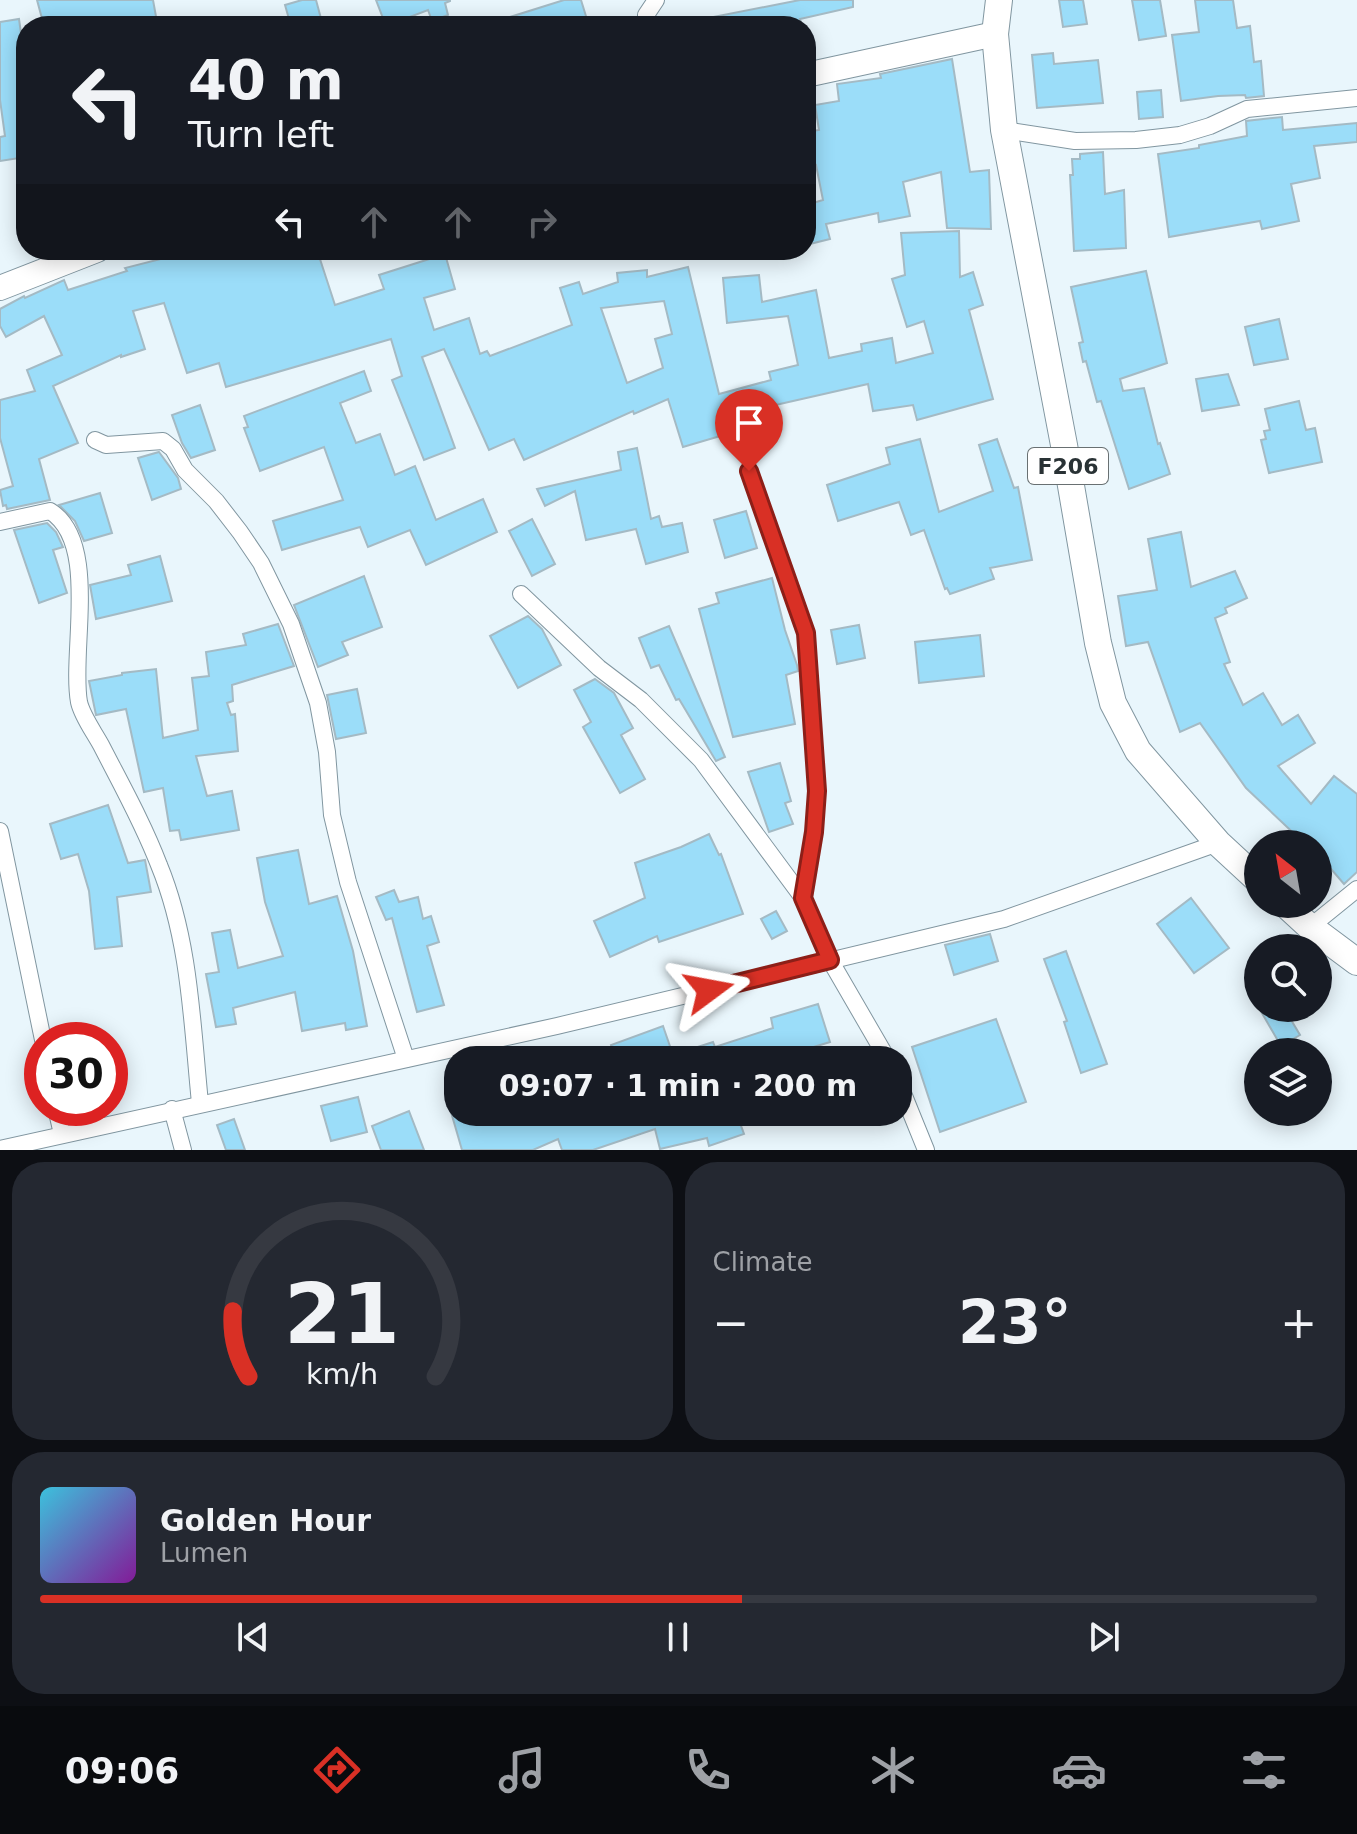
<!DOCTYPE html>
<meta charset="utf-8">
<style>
:root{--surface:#171b24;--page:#242831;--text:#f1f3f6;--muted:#9ea1a6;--line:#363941;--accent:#d93025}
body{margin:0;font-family:"DejaVu Sans",sans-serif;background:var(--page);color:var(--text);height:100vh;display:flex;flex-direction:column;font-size:30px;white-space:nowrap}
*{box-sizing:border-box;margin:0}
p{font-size:26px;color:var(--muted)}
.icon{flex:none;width:44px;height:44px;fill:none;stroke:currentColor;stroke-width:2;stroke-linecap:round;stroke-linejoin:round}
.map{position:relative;height:1150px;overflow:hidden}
.sheet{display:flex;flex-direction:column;gap:12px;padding:12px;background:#0d0f14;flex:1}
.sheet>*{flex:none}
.banner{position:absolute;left:16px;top:16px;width:800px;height:244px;border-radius:32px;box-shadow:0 4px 20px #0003;background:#171b24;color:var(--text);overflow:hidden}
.needle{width:52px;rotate:329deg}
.controls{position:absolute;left:1244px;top:830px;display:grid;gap:16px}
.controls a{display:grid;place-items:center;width:88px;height:88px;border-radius:50%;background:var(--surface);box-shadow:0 4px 20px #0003;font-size:40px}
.speed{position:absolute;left:24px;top:1022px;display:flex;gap:16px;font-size:40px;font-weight:700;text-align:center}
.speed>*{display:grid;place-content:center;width:104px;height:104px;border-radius:50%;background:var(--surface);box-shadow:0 4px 20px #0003;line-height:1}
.speed .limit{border:12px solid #d22;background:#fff;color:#111}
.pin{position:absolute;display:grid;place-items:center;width:68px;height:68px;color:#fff;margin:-82px -34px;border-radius:50% 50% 50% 0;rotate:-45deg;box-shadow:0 0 8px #0007}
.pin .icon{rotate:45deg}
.me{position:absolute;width:88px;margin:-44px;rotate:77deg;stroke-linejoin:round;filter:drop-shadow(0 0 6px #0008)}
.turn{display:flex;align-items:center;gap:28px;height:168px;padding:0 40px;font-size:36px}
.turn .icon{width:104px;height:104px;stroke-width:2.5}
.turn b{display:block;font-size:56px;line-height:68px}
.lanes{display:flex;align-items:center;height:76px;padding:0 40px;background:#0003;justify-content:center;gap:40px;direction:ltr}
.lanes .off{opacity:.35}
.big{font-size:60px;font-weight:800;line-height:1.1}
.sheet .card{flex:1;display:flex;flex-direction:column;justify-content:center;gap:12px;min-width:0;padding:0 28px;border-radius:32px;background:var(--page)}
.sheet .dial{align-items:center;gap:0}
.dial svg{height:208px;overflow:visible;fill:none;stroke:var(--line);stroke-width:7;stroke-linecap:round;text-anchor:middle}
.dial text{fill:var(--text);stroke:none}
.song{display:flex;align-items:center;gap:24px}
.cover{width:96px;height:96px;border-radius:12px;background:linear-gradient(135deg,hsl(190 70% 55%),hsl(290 70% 35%))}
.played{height:8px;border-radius:4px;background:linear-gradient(90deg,var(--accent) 55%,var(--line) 55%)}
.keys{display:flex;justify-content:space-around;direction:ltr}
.heat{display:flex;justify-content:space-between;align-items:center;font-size:44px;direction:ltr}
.sheet .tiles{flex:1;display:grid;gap:12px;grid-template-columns:1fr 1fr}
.card:last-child{grid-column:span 2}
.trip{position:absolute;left:444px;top:1046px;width:468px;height:80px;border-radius:32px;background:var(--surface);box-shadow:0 4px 20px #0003;font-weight:800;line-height:80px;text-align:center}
.menu{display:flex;height:128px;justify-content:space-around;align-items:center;background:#090b0e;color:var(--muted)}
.menu .icon{width:56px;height:56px}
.menu .active{color:var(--accent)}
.menu b{font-size:36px;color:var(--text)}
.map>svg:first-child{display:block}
</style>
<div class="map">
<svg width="1357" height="1150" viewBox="0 0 1357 1150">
<rect width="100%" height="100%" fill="#e9f6fc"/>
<!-- building -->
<g fill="#9bddf9" stroke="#a4bac4" stroke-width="2" fill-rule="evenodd">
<polygon points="37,0 153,0 157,22 138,26 44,26"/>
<polygon points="302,0 316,0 323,26 291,26 285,5"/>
<polygon points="376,0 450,0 450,1 445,3 448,15 432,21 428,10 386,26"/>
<polygon points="564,0 581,0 589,26 494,26 494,22"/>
<polygon points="800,0 853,0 853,7 800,19 802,26 709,26 708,18"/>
<polygon points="1059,0 1083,0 1087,24 1063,27"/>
<polygon points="1132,0 1160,0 1166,36 1139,40"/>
<polygon points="1195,0 1233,0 1237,28 1250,26 1254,62 1261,61 1264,96 1246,98 1245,95 1218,96 1181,101 1172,35 1199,32"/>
<polygon points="19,19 26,69 26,157 0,161 0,137 5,136 0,100 0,22"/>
<polygon points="1053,53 1054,64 1098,60 1103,103 1037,108 1032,55"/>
<polygon points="952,59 970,172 989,170 991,229 947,228 941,172 903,182 910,216 879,222 878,213 826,224 830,239 806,245 806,205 823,200 816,165 806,167 806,132 819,130 815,105 839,101 837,84 881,78 880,74"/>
<polygon points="1161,90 1163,117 1139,119 1137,92"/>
<polygon points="1282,117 1283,130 1357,123 1357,142 1314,146 1320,178 1291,184 1299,221 1262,229 1260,221 1169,237 1158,154 1199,148 1199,145 1247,136 1246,121"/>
<polygon points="1103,152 1105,194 1124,190 1126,248 1074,251 1070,175 1073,175 1072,159 1080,159 1080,154"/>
<path d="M959,231L960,277L973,272L983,305L969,310L993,399L917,420L913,405L873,411L868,384L771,406L775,425L745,432L744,429L683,447L668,399L634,414L633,411L524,460L514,439L489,450L444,349L422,357L455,448L424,460L392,380L402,376L391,339L226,387L219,363L187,373L164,303L133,311L145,349L121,357V355L53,386L78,443L39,459L50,500L7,509L6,505L3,506L0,490L13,486L0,438V400L35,391L27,370L62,355L44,316L6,337L0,326V309L24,296L25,298L64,280L68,290L127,271L125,268L196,250H317L335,305L384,289L379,275L445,254L455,289L424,298L434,330L469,318L480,354L487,351L490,356L572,325L560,288L579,282L583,294L618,282L617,273L647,270V277L688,267L719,394L771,380L769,372L798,365L788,316L727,323L723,278L759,275L762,302L816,290L829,358L862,351L861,344L892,338L896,363L933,353L924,321L907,327L892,279L905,275L901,233ZM664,301L672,334L655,339L663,368L627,383L601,308Z"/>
<polygon points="1146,271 1167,363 1120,379 1123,391 1144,388 1158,444 1160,443 1170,474 1129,489 1101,401 1097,402 1086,361 1083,362 1079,343 1083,342 1071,287"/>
<polygon points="1279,319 1288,359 1254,365 1245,327"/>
<polygon points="364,371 371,391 340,403 356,443 380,434 395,475 415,466 436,520 483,499 497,532 426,565 410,530 368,547 360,527 282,550 273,521 343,500 324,447 260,471 244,428 248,427 244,416"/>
<polygon points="1228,374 1239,405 1202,411 1196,379"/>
<polygon points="1299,401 1306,430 1315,428 1322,462 1269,473 1261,440 1266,439 1264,431 1270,430 1265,409"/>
<polygon points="200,405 215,450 191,458 182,443 172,415"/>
<polygon points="920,439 939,512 993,491 979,445 997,439 1014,488 1018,487 1032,560 990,568 994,579 950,594 947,588 945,589 924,530 911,535 899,502 838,521 827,485 890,464 886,448"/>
<polygon points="637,448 651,519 659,516 662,527 682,523 688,552 646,564 636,529 586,540 575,491 545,506 537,489 621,470 618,452"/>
<polygon points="159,452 178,478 181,489 152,500 138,458"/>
<polygon points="100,493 112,533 84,541 75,521 59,505"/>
<polygon points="746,511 757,548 725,558 714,520"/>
<polygon points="532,519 555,564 532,576 509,531"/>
<polygon points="47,523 56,532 63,547 53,550 67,593 39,603 14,530"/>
<polygon points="1181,532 1191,587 1235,571 1247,598 1225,608 1227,613 1215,618 1230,662 1224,664 1243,705 1263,693 1282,725 1298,715 1315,743 1278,766 1311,804 1334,776 1357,794 1357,872 1344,884 1318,854 1318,844 1305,844 1246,788 1200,723 1180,732 1148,642 1126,646 1118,596 1157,590 1148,539"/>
<polygon points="160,556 172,601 96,619 90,585 131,575 128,565"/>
<polygon points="364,576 382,627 342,642 348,655 318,667 294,605"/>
<polygon points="772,578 785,630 797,665 798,671 786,675 795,724 733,737 699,609 719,603 716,593"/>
<polygon points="528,616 542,629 561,665 518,688 490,636"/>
<polygon points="278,624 294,666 232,685 233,701 227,703 231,715 235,714 238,751 196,756 207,796 232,791 239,830 181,840 179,830 170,831 163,788 144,792 126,709 96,715 89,681 122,675 122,673 156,669 163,738 198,730 192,678 209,676 206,652 246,645 243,634"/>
<polygon points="859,625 865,658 837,664 831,630"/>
<polygon points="669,626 725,757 716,761 679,699 676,700 659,665 651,668 639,638"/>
<polygon points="980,635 984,676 919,683 915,642"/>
<polygon points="595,679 614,693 633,728 621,735 645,779 620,793 583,727 591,722 574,690"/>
<polygon points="357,689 366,733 336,739 327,695"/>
<polygon points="780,763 791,801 785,803 793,824 769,832 748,772"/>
<polygon points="108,805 128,863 145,860 151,892 117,897 122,946 95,949 89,891 78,854 61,859 50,824"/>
<polygon points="709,834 719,855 721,854 743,914 659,942 657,936 610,957 594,921 645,898 635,863 681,847"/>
<polygon points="298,850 309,904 337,896 353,951 367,1026 346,1030 345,1023 302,1031 295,992 233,1008 236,1024 216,1027 206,974 219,972 212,933 230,930 238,968 283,956 265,902 257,858"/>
<polygon points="394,890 399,902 418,897 423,919 431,916 439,942 427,946 444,1005 417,1012 392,918 386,920 376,897"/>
<polygon points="1191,898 1229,948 1194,973 1157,924"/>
<polygon points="776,911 787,931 772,939 761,919"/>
<polygon points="990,934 998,961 954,975 945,945"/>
<polygon points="1066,951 1107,1064 1081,1073 1064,1022 1067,1021 1044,959"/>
<polygon points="818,1004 830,1042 771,1060 616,1060 611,1045 663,1026 673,1055 713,1042 715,1047 773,1028 771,1018"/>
<polygon points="1259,1008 1284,1008 1300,1035 1281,1046"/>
<polygon points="996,1019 1026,1102 940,1132 912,1047"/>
<polygon points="358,1097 367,1132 331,1141 321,1106"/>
<polygon points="409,1111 424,1150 381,1150 372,1126"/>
<polygon points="451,1112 736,1112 744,1134 709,1146 707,1138 660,1149 655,1129 593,1150 562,1150 558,1139 533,1150 462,1150"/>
<polygon points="234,1119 245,1150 226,1150 217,1125"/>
</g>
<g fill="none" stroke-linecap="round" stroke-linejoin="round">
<!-- minor casing -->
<g stroke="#8196a0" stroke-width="18">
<g id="minor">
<polyline points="648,26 646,15 656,0"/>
<polyline points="1004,130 1075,141 1136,140 1180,135 1210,126 1247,109 1357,98"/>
<polyline points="95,440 106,445 163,441 173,449 185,470 216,501 240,532 261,563 291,624 318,703 327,752 332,815 348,882 406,1059"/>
<polyline points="749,471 806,633 817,791 814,832 803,898"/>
<path d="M0,522L50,511C100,542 70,652 79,702C82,716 94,732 101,745C121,784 143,823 159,865C190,940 192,1024 200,1103"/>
<polyline points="521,594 599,668 641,700 701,760 803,898 830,960 888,1060"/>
<polyline points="0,831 43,1040"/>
<polyline points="1310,927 1357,889"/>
<polyline points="898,1081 926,1150"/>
<polyline points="56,1108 62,1134"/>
<polyline points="172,1109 183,1150"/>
<polyline points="0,1149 557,1026 1004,919 1218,843"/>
</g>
</g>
<!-- secondary casing -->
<g stroke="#8196a0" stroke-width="26">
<g id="secondary">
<polyline points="806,75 995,34"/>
<polyline points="0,288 97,250"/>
</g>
</g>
<!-- primary casing -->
<g stroke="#8196a0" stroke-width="28">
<g id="primary">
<polyline points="999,0 995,34 1004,130 1064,445 1098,643 1113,703 1138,751 1218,843 1258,880"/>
<polyline points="1285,904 1310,927 1357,962"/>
</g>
</g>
<!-- minor -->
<use href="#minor" stroke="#fff" stroke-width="16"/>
<!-- secondary -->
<use href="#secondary" stroke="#fff" stroke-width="24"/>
<!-- primary -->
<use href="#primary" stroke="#fff" stroke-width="26"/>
</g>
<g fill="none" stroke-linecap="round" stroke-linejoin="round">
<!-- route casing -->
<g stroke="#8d1f18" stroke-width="20">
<polyline id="route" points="709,990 830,960 803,898 814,832 817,791 806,633 749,471"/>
</g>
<!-- route -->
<use href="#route" stroke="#d93025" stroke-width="14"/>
</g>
<g text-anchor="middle" stroke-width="7" stroke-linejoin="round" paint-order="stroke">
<!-- shield labels -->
<rect fill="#fff" stroke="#697072" stroke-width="2" x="1028" y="448" width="80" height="36" rx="6"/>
<g font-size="22" font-weight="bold" fill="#293235">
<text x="1068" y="474">F206</text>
</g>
</g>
</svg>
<div class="controls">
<a><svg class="needle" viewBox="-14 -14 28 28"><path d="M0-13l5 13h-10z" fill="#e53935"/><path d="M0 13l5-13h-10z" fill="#9ea1a6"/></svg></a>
<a><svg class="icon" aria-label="search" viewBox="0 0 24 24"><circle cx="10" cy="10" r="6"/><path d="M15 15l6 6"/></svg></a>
<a><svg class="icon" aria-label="layers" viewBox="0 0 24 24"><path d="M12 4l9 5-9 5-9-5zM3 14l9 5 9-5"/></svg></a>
</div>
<div class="speed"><div class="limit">30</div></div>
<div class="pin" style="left:749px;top:471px;background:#d93025"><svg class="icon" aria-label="arrive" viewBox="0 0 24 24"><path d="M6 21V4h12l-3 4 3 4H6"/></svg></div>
<svg class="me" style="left:709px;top:990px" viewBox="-20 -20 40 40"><path d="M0-17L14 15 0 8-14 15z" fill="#d93025" stroke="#fff" stroke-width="4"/></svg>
<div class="trip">09:07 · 1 min · 200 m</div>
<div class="banner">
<div class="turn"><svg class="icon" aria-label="left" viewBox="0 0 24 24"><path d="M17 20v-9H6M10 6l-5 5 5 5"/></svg><div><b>40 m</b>Turn left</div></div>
<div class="lanes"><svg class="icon" aria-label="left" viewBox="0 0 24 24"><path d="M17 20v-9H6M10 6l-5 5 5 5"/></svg><svg class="icon off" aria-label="ahead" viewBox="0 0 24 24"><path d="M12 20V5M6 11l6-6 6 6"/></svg><svg class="icon off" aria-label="ahead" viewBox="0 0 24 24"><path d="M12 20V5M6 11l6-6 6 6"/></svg><svg class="icon off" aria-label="right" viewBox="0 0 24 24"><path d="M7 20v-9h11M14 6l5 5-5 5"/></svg></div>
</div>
</div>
<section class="sheet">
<div class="tiles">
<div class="card dial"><svg viewBox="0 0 100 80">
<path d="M14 69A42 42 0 1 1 86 69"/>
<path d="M14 69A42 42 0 0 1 8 44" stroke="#d93025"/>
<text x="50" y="56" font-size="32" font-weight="700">21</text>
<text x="50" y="72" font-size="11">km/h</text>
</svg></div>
<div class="card"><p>Climate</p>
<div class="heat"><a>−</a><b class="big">23°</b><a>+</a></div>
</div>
<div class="card">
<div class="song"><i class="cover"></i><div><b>Golden Hour</b><p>Lumen</p></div></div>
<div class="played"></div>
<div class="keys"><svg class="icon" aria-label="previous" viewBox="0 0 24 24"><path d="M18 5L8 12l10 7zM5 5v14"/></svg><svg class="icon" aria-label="pause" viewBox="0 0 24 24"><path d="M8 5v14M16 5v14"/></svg><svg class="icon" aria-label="next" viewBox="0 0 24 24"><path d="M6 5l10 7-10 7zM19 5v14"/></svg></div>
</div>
</div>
</section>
<nav class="menu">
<b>09:06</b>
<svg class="icon active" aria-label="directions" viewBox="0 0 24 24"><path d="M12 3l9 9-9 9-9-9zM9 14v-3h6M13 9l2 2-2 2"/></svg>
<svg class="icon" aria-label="music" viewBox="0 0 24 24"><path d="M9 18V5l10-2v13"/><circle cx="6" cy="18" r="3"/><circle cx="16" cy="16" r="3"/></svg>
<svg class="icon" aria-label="phone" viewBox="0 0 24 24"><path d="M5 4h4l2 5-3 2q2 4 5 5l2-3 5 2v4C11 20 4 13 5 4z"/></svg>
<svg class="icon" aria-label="climate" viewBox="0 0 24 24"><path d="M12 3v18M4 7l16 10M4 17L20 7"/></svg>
<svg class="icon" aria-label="car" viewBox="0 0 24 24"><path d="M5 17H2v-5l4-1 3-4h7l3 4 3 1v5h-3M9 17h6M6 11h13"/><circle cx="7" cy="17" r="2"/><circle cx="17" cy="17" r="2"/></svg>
<svg class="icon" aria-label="filters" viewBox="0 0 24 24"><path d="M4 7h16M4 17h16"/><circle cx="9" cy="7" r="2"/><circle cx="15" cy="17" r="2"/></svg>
</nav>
